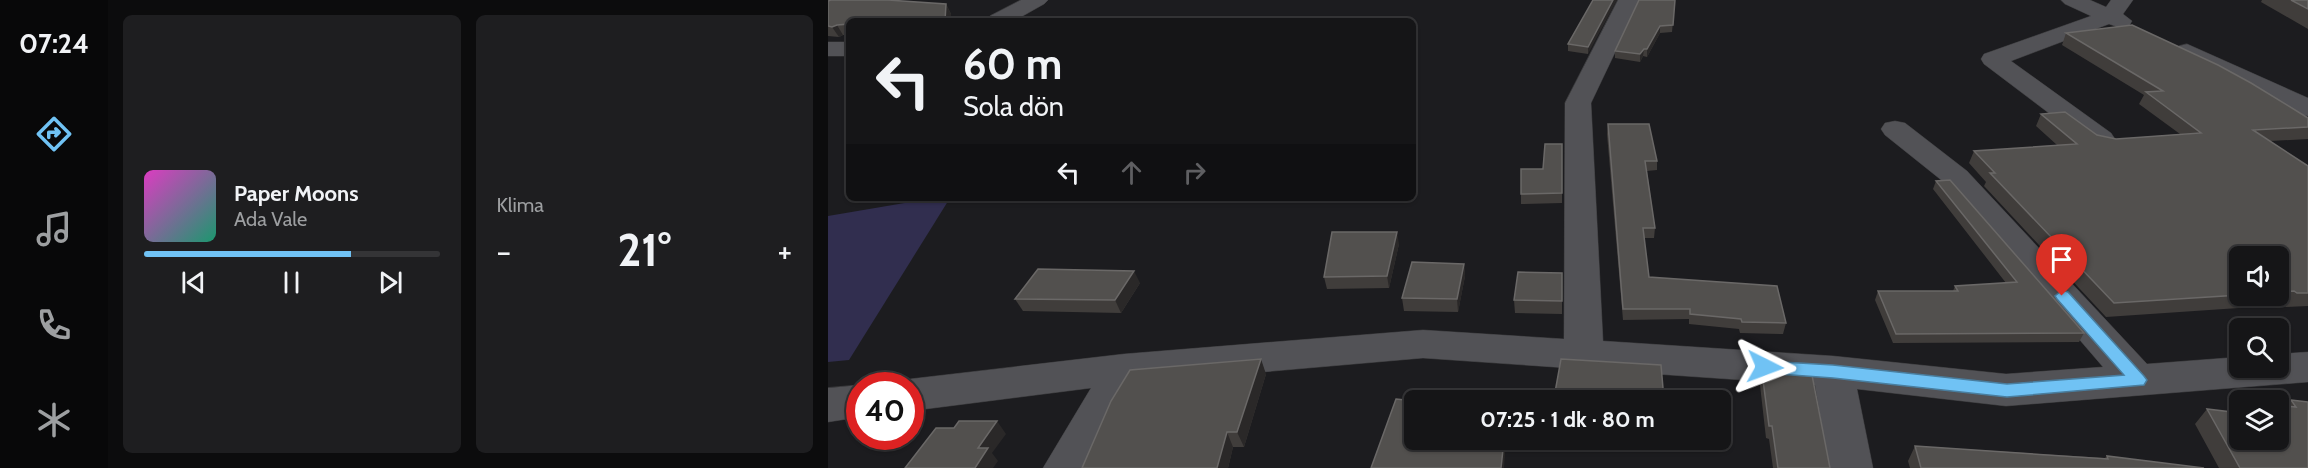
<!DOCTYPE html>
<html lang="tr">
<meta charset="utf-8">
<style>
:root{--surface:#151517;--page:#1e1e20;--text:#f1f3f6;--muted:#9d9fa1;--line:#343436;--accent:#70c2f4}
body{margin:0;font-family:Cabin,sans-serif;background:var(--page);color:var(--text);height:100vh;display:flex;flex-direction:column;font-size:22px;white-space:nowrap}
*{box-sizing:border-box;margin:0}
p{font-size:20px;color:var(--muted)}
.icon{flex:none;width:33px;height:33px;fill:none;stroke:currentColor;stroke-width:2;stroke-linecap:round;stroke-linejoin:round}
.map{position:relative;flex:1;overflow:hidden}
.drawer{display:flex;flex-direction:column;gap:15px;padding:15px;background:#0c0c0d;width:720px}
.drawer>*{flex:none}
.top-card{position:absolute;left:18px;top:18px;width:570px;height:183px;border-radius:9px;box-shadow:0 2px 4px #0004,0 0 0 2px var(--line);background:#151517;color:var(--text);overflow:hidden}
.buttons{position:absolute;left:1401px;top:246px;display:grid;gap:12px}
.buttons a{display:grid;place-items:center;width:60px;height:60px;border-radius:9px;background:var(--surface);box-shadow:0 2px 4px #0004,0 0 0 2px var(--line);font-size:30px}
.speed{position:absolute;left:18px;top:372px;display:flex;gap:12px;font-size:30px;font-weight:700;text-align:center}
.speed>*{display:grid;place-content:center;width:78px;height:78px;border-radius:50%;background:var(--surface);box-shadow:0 2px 4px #0004,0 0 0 2px var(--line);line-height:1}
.speed .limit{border:9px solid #d22;background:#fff;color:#111}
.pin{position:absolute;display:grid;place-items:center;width:51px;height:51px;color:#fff;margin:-62px -26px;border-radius:50% 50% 50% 0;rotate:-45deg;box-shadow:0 0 6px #0007}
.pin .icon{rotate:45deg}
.me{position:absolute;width:66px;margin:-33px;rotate:93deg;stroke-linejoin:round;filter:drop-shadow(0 0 4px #0008)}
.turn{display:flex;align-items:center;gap:21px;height:126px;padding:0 18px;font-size:27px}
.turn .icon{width:78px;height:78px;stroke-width:2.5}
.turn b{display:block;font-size:42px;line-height:51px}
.lanes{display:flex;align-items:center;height:57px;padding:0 18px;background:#0003;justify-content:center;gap:30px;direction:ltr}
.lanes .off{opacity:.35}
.big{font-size:45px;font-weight:800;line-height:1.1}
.drawer .widget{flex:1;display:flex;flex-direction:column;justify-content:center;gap:9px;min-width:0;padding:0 21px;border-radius:9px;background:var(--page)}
.song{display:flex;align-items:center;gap:18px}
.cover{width:72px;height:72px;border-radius:9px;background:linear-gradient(135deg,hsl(310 70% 55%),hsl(160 70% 35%))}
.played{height:6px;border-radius:3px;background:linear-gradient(90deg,var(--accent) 70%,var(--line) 70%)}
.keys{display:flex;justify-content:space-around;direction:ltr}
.heat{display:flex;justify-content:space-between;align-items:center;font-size:33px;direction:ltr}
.drawer .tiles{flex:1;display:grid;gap:15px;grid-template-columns:repeat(2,1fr)}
.trip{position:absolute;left:576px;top:390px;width:327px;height:60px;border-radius:9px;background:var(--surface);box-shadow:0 2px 4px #0004,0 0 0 2px var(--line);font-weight:800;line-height:60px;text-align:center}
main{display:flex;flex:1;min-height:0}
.tabs{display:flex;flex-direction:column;width:108px;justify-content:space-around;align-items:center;background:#080809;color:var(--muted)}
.tabs .icon{width:42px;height:42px}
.tabs .selected{color:var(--accent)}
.tabs b{font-size:27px;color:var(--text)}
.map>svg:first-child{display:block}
</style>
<main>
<nav class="tabs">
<b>07:24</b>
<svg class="icon selected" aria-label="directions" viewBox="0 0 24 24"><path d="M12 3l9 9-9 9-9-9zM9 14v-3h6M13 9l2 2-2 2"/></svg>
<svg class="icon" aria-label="music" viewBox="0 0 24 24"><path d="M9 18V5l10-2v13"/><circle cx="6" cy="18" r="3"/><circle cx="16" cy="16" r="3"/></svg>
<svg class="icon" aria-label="phone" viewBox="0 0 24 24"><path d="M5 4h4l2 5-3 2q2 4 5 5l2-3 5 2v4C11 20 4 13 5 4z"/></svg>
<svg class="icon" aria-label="climate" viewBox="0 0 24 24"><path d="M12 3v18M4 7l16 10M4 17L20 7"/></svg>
</nav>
<section class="drawer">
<div class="tiles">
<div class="widget">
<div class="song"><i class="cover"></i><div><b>Paper Moons</b><p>Ada Vale</p></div></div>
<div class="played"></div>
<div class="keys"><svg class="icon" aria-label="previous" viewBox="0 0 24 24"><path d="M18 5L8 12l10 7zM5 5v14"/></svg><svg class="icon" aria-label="pause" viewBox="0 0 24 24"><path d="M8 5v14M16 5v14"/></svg><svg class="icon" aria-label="next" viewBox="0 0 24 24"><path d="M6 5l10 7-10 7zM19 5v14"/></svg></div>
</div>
<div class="widget"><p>Klima</p>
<div class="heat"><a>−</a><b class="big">21°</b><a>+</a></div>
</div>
</div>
</section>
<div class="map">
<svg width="1480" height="468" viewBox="0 0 1480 468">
<rect width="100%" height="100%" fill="#1c1c1f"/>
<!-- green -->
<polygon fill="#312e4f" points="106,198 122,198 21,360 0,362 0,216"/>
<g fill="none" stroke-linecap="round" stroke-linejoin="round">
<!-- minor casing -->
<g stroke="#39393b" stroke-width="1">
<g id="minor">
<polygon points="193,0 220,0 216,4 186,21 159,21 162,16"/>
<polygon points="790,0 812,0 763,103 775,341 1005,356 1178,374 1275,367 1117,183 1057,135 1053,129 1057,123 1067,121 1077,123 1139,171 1319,364 1412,357 1412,368 1450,368 1450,354 1480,352 1480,382 1178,406 1029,389 1045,468 1001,468 987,385 595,358 308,383 260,468 215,468 263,388 82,411 82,386 66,386 82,379 296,354 595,330 736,339 737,103"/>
<polygon points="1233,0 1262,0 1278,7 1283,0 1305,0 1295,14 1304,21 1301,26 1293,28 1281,24 1183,61 1283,133 1287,139 1283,145 1273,147 1263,145 1156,64 1153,59 1156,54 1263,16 1237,4"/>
<rect x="0" y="42" width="21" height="14"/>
<polygon points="1359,44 1480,98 1480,116 1471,114 1351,56 1347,51 1351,46"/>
<polygon points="32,385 35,386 32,386 32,417 0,422 0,388"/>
</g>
</g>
<!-- minor -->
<use href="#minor" fill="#525256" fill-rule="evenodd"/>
</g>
<!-- wall -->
<g fill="#403d3b" fill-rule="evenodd">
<polygon points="765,0 760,54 740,51 740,44"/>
<polygon points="847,0 844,32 832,33 819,57 815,56 812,62 787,58 787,51"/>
<polygon points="1434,0 1480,0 1480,29 1433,2"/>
<polygon points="0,1 118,4 123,14 21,21 21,35 15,35 11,37 0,36"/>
<path d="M1238,33L1480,118V139L1442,141L1480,166V306L1458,307L1455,305L1278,317L1156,186L1158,182L1141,163L1146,151L1229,145L1208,126L1213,114L1269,135L1288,139L1352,134L1311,104L1316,95L1234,45ZM1412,256H1450V296H1412Z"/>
<polygon points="780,124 829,161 829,170 819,171 827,228 826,238 816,238 821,277 958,323 955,334 912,333 911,329 861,324 861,319 795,320 779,134"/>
<polygon points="734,144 734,203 693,204 693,194"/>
<polygon points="1108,181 1256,333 1251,342 1065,343 1047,300 1050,291 1125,291 1127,286 1178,283 1105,189"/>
<polygon points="571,244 561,288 499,289 496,277"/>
<polygon points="636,264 637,276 630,312 576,311 574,298"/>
<polygon points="734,273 734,314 687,313 686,300"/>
<polygon points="312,283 293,313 195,311 187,299"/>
<polygon points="934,372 1002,468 945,468 941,439 938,438 932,385"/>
<polygon points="438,374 416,447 405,447 400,468 254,468"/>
<polygon points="1463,400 1480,402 1480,468 1391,468 1367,424 1379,409 1405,412 1410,406 1412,406 1412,440 1458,406"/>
<polygon points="695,440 759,440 759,446"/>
<polygon points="1087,446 1277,458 1279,456 1376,468 1082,468 1080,461"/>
</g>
<!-- shaded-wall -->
<g fill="#2a2828">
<polygon points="785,0 789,0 760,54 760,47"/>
<polygon points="118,4 123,14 123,21 117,21"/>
<polygon points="9,25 15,35 11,37 4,27"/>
<polygon points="832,26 832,33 819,57 819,49"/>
<polygon points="816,49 815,56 812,62 812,54"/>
<polygon points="569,232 571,244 561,288 559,276"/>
<polygon points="636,264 637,276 630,312 629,299"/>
<polygon points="306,271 312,283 293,313 287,300"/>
<polygon points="433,359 438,374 416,447 409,432"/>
<polygon points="169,421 178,434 164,453 170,461 165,468 147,468 150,448"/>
<polygon points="399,432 405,447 400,468 389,468"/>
<polygon points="676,440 678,440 676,468 673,468"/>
</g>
<!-- building -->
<g fill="#52504e" stroke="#6a6867" stroke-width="1.5">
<polygon points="3,0 60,0 118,4 117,21 21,21 21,24 9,25 4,27 0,26 0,1"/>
<polygon points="765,0 785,0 760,47 740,44"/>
<polygon points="811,0 847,0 845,25 832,26 819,49 816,49 812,54 787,51"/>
<polygon points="1463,0 1480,0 1480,9"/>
<polygon points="1304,25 1390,65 1423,83 1480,118 1480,127 1425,130 1480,166 1480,293 1469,293 1466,291 1450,292 1450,256 1412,256 1412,295 1286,303 1162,173 1167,173 1146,151 1249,144 1213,114 1237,112 1269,135 1288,139 1373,133 1318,92 1335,91 1238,33"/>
<polygon points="780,124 821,124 829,161 817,161 827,228 815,228 821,277 949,286 958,323 914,322 913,319 862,314 862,309 795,309"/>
<polygon points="717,144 734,144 734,193 693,194 693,169 715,169"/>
<polygon points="1122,180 1256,333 1068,334 1050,291 1130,291 1127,286 1189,282 1108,181"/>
<polygon points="504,232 569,232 559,276 496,277"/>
<polygon points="584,262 636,264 629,299 574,298"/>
<polygon points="210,269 306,271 287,300 187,299"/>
<polygon points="690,272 734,273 734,301 686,300"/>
<polygon points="433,359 409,432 399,432 389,468 254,468 283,401 302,370"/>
<polygon points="733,359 833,365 836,400 634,400 635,396 726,398"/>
<polygon points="934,372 984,375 1002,468 950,468 944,426 941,426"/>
<polygon points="568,399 586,401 586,440 676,440 673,468 543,468"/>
<polygon points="1463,400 1480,402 1480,468 1412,468 1379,409 1412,413 1412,440 1450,440 1450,405 1468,407"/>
<polygon points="131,421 169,421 150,448 160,448 147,468 77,468 108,428 126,428"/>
<polygon points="1087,446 1280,459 1279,456 1376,468 1093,468"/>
</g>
<!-- route -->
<polygon fill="#70c2f4" stroke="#497e9f" stroke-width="1.5" points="1234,290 1240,292 1316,376 1319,380 1316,385 1179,397 1005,378 937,373 931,372 929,367 931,363 937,361 1005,365 1179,384 1296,375 1229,299 1227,296"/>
</svg>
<div class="buttons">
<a><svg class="icon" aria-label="sound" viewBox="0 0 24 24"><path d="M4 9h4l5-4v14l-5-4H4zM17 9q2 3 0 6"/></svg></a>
<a><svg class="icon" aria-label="search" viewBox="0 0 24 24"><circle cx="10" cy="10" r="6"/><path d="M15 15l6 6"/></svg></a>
<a><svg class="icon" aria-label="layers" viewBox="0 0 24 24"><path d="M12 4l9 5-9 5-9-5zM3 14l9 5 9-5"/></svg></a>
</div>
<div class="speed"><div class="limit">40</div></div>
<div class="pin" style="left:1234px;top:296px;background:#d93025"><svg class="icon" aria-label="arrive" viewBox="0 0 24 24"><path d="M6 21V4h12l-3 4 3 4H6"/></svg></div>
<svg class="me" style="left:937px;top:367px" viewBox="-20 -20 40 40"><path d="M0-17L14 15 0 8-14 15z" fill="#70c2f4" stroke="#fff" stroke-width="4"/></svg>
<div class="trip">07:25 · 1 dk · 80 m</div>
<div class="top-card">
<div class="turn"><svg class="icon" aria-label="left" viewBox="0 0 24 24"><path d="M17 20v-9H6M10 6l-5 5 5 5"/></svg><div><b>60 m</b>Sola dön</div></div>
<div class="lanes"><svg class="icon" aria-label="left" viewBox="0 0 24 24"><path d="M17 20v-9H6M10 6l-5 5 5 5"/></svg><svg class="icon off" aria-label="ahead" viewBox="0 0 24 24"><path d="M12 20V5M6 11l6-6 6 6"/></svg><svg class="icon off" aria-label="right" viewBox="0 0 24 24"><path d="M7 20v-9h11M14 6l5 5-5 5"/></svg></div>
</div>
</div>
</main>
